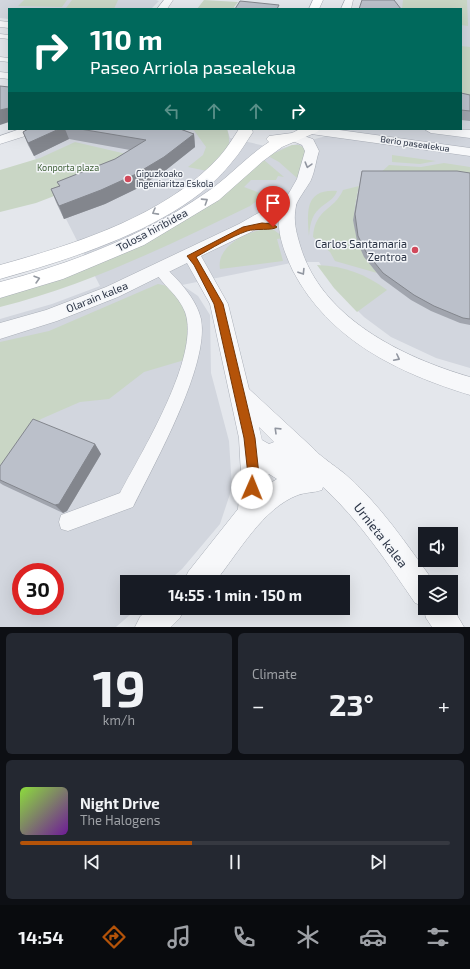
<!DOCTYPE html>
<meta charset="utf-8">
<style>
:root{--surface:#171b24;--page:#242831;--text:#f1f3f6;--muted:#9ea1a6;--line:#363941;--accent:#b45309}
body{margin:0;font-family:"Exo 2",sans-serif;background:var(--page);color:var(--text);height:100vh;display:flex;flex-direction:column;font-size:15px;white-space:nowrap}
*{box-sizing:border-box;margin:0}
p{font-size:13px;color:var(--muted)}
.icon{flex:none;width:22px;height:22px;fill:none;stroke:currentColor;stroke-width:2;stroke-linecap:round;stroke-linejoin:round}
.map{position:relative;height:627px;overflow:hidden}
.drawer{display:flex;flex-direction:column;gap:6px;padding:6px;background:#0d0f14;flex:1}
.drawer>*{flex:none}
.banner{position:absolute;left:8px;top:8px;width:454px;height:122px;border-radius:0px;box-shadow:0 4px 16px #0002;background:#00695c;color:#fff;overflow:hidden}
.tools{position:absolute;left:418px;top:527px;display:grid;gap:8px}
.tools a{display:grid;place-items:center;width:40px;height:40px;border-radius:0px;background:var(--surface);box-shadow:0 4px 16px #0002;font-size:20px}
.speed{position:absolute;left:12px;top:563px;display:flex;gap:8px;font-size:20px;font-weight:700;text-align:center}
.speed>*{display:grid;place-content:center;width:52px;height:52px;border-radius:50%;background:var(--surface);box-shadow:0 4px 16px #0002;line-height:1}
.speed .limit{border:6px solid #d22;background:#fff;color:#111}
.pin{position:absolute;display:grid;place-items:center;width:34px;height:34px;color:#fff;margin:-41px -17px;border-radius:50% 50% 50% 0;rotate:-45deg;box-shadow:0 0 4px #0007}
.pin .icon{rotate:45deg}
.me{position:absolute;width:44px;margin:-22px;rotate:1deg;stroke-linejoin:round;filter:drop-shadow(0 0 3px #0008)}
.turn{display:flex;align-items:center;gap:14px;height:84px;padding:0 16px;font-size:18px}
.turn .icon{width:52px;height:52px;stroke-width:2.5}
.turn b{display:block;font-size:28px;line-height:34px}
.lanes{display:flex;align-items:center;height:38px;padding:0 16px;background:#0003;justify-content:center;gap:20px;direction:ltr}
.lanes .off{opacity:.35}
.big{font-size:30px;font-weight:700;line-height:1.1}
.drawer .tile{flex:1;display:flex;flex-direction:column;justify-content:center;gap:6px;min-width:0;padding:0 14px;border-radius:6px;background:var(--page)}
.drawer .dial{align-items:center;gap:0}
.dial b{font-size:52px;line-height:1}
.song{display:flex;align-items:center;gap:12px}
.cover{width:48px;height:48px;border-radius:6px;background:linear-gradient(135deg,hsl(90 70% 55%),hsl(280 70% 35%))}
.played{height:4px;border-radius:2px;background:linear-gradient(90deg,var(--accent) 40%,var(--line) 40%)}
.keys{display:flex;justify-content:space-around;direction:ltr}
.heat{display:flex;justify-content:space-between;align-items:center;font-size:22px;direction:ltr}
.drawer .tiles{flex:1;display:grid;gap:6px;grid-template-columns:1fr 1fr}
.tile:last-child{grid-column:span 2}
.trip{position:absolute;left:120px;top:575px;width:230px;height:40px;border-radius:0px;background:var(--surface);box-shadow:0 4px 16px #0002;font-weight:700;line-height:40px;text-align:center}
.menu{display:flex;height:64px;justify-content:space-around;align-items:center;background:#090b0e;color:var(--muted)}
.menu .icon{width:28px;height:28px}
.menu .current{color:var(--accent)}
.menu b{font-size:18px;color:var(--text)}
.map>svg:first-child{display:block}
</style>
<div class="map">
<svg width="470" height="627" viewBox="0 0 470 627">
<rect width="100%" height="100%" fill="#e4e7ec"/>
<!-- built -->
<g fill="#d2d6de" fill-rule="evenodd">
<polygon points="0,0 156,0 159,1 151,9 9,9 9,19 0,18"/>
<path d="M363,0H470V368L436,358L391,337L364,317L335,288L319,262H296L182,285L198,296L210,315L211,373L229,441L232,488L220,524L182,569L167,582H127V608H138L116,627H0V319L52,304L100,286L27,142L55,129H227L230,138L279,149L326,136L328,129H461V9H360ZM21,572H55V606H21Z"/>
</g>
<!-- green -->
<g fill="#c9d6c5">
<polygon points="24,0 67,0 62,7 18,6"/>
<polygon points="72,0 118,0 114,9 66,8"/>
<polygon points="204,0 238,2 234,7 236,9 197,9"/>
<polygon points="403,0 467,0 468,26 461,25 461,9 402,9"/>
<polygon points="461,46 470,47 470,99 461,98"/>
<path d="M193,129H227C234,151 222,157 207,171L188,167L203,155L206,147Z"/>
<polygon points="75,142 135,156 75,188 36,203 0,212 0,170 40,158"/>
<polygon points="292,145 299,145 308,150 300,177 297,178 279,162 268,156"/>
<polygon points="392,155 436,161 420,164 392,162"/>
<path d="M264,160L284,177L278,176L276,180H251L244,187L265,195L250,206C169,245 88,285 0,307V295L216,201Z"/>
<polygon points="444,163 470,167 470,178 377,176 389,165 421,167"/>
<path d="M359,186C350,223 353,243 377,273L335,261L330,252L313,237C315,208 334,211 343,190Z"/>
<path d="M337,191C335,199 325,203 319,209C311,216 310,226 309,236C307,211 305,189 337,191Z"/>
<path d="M267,229L274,230L282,236L283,238L277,239L283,261L220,269C216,246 247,231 267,229Z"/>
<path d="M317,265C345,266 365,274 387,290L357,312L334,288Z"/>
<polygon points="158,284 182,289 198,356 144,372 109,399 80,402 41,419 17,442 0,473 0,342 49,331"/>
</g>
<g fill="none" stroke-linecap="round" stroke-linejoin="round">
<!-- pedestrian casing -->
<g stroke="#a9aeb7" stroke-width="1">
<g id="pedestrian">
<polygon points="0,34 9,35 9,39 0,38"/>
<polygon points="0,57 9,58 9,62 0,61"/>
<polygon points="0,72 9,73 9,79 0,78"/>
<path d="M160,265L165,267C179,281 196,298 201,319C210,365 154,464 133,507L68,531L61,529L59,522L61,515L120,493C141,453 201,356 185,312C178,294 162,285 154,270L155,267Z"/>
</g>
</g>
<!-- minor casing -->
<g stroke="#a9aeb7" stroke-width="1">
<g id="minor">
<polygon points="164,0 173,0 167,9 157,9"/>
<polygon points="345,0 353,0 351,9 341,9"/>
<polygon points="0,21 9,22 9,28 0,27"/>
<polygon points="20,129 40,129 38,132 0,144 0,136"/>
<polygon points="305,129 332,129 470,148 470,156 311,134 306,133"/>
<polygon points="424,129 470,130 470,138 431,133"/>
<path d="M295,133L313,139L319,151C316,160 315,171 311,180C308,186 296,202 296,206C293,220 296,232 300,245C321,318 402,357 470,377V395C398,373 329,340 293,271C285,254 277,234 279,215L251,232L201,256L228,304L249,389L314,449C316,453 339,469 345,474C380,504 407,545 434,582H425V608H451V605L464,627H432L426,618L423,606L415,603C387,562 359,520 323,487L322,490C313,493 306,492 298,495C263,508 238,553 215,582H184L188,572L238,509L241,475L239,438L210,304L187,263L118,297L57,321L0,339V323L46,310L106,287L239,224L283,199L289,193L297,179L305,151L302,145L290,140L288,137L290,134ZM259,427L274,442L269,444L262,440ZM269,474L277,479L264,487L265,479Z"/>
<polygon points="149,608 184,608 180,618 171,627 135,627 140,617"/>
</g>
</g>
<!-- secondary casing -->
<g stroke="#a9aeb7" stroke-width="1">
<g id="secondary">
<polygon points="313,0 323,0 319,9 309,9"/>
<path d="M239,129H251L253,132C246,142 240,153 232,162C183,225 74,258 0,279V265C75,244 166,216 220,156C227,148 233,138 239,129Z"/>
<path d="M300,129H320L317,132L282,147L263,161L219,200L144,245L63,279L0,298V282C73,263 145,235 207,192C229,177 246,157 269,142L266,139L269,136L292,133Z"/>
</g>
</g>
<!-- pedestrian -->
<use href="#pedestrian" fill="#f7f8fa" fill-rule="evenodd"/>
<!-- minor -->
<use href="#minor" fill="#f7f8fa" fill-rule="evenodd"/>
<!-- secondary -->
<use href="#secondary" fill="#fff" fill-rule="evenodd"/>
</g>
<!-- wall -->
<g fill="#a1a5ae">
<polygon points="461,93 470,95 470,121 461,120"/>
<polygon points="28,129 184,129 184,131 194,134 195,147 166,170 136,189 105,204 64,219 56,202 51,189 59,186 57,182 115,159 130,150 69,139 34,156 28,145 23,132"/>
<polygon points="362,171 470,173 470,325 460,323 431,311 411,300 381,278 364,257 357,241 353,220"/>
<polygon points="95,444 101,454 67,511 63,513 3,485 0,483 0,466"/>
</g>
<!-- shaded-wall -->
<g fill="#83868d">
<polygon points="9,108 9,122 0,125 0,110"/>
<polygon points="59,129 65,129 69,139 34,156 28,143"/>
<polygon points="194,134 195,147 166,170 136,189 105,204 64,219 59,206"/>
<polygon points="95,444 101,454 67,511 63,513 55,505"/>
</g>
<!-- building -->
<g fill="#bbc0ca" stroke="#83868d">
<polygon points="362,0 394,0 401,9 359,9"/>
<polygon points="240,1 279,5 277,9 235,9"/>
<polygon points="0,86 9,87 9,108 0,110"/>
<polygon points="461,93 470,95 470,111 461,110"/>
<polygon points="28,129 59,129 28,143 23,132"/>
<polygon points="80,129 180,129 194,134 164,157 134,175 101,190 59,206 51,189 60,186 57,182 115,159 146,140"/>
<polygon points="362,171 457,171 470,173 470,319 463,318 434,306 414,295 383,273 366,252 358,236 355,214"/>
<polygon points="33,419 95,444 59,504 55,505 0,480 0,466"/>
</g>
<!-- one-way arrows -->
<defs><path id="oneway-chevron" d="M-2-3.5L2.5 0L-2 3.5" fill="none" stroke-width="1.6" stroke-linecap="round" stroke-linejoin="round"/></defs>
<g stroke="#9196a0">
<use href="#oneway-chevron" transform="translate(308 165) rotate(106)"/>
<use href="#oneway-chevron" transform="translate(302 272) rotate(58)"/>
<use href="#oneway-chevron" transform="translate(397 358) rotate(27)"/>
<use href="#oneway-chevron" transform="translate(277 430) rotate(-136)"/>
</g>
<g stroke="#959aa2">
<use href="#oneway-chevron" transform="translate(205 201) rotate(-33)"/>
<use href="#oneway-chevron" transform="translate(155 212) rotate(151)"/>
<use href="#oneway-chevron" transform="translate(37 279) rotate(-16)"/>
</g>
<!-- route -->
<path fill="#b45309" stroke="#753606" d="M262,223L273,224L277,227C273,231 255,228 247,231C230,237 212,248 196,257L223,304L255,438L259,475L256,492L252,494L248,492L246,488L248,475L244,438L214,304L194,265L187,256L243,227Z"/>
<!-- markers -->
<g fill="#d1495b" stroke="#f4f6f9" stroke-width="1.5">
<circle cx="128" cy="179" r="4"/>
<circle cx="415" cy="250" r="4"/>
</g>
<g text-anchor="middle" stroke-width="3" stroke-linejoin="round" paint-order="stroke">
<!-- far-street labels -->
<g font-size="9" fill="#2b3445" stroke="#f4f6f9">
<text transform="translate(415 144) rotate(8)" y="3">Berio pasealekua</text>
</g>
<!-- far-park labels -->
<g font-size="9" fill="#3f6138" stroke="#f4f6f9">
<text x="68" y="171">Konporta plaza</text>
</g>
<!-- far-poi labels -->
<g font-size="9" fill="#2b3445" stroke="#f4f6f9" text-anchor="start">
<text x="136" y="177">Gipuzkoako<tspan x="136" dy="10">Ingeniaritza Eskola</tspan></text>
</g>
<!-- street labels -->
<g font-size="11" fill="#2b3445" stroke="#f4f6f9">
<text transform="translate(152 230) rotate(-28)" y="4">Tolosa hiribidea</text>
<text transform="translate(97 297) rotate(-22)" y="4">Olarain kalea</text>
</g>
<!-- poi labels -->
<g font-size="11" fill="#2b3445" stroke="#f4f6f9" text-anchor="end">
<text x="407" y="248">Carlos Santamaria<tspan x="407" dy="13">Zentroa</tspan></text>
</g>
<!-- near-street labels -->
<g font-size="13" fill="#2b3445" stroke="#f4f6f9">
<text transform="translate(381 535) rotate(52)" y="5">Urnieta kalea</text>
</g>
</g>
</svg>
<div class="tools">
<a><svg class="icon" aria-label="sound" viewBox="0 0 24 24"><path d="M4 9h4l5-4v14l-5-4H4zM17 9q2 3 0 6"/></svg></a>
<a><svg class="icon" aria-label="layers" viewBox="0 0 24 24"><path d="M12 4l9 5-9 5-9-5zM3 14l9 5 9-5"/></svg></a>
</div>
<div class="speed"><div class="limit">30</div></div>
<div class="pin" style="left:273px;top:227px;background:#d93025"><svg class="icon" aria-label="arrive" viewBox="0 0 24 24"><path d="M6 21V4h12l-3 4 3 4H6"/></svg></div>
<svg class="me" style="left:252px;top:488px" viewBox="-20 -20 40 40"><circle r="19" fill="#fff"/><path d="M0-13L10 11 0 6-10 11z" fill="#b45309"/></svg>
<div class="trip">14:55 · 1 min · 150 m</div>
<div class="banner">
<div class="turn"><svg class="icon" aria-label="right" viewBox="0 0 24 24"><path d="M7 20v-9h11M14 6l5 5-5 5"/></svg><div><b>110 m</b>Paseo Arriola pasealekua</div></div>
<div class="lanes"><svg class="icon off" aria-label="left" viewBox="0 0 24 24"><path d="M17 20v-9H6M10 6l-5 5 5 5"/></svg><svg class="icon off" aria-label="ahead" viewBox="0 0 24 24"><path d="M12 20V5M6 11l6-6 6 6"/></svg><svg class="icon off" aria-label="ahead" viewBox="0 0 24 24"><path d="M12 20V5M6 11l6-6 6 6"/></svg><svg class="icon" aria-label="right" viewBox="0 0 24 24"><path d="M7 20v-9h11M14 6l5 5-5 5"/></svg></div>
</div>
</div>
<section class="drawer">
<div class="tiles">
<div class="tile dial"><b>19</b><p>km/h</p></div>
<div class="tile"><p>Climate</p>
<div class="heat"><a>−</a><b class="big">23°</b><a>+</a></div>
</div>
<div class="tile">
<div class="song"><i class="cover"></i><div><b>Night Drive</b><p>The Halogens</p></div></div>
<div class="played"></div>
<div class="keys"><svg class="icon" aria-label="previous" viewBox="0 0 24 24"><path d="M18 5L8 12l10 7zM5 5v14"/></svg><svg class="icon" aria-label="pause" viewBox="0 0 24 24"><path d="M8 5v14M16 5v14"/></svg><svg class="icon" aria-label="next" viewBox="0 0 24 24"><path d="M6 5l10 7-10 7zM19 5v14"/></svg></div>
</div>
</div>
</section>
<nav class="menu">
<b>14:54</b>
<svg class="icon current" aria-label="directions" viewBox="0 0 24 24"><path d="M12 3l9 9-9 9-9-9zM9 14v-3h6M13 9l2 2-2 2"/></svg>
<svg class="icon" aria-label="music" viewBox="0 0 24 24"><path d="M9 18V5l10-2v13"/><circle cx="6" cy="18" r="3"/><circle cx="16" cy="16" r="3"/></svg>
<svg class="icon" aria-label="phone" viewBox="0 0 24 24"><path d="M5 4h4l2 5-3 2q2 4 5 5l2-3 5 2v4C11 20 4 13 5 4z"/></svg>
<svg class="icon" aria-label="climate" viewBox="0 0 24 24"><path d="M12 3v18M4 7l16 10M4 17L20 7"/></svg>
<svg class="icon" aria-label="car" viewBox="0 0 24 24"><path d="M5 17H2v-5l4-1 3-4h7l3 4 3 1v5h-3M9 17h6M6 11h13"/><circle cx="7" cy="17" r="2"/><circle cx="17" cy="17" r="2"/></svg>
<svg class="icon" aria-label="filters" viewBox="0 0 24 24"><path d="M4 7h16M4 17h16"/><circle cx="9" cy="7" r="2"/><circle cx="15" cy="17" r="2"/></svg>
</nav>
